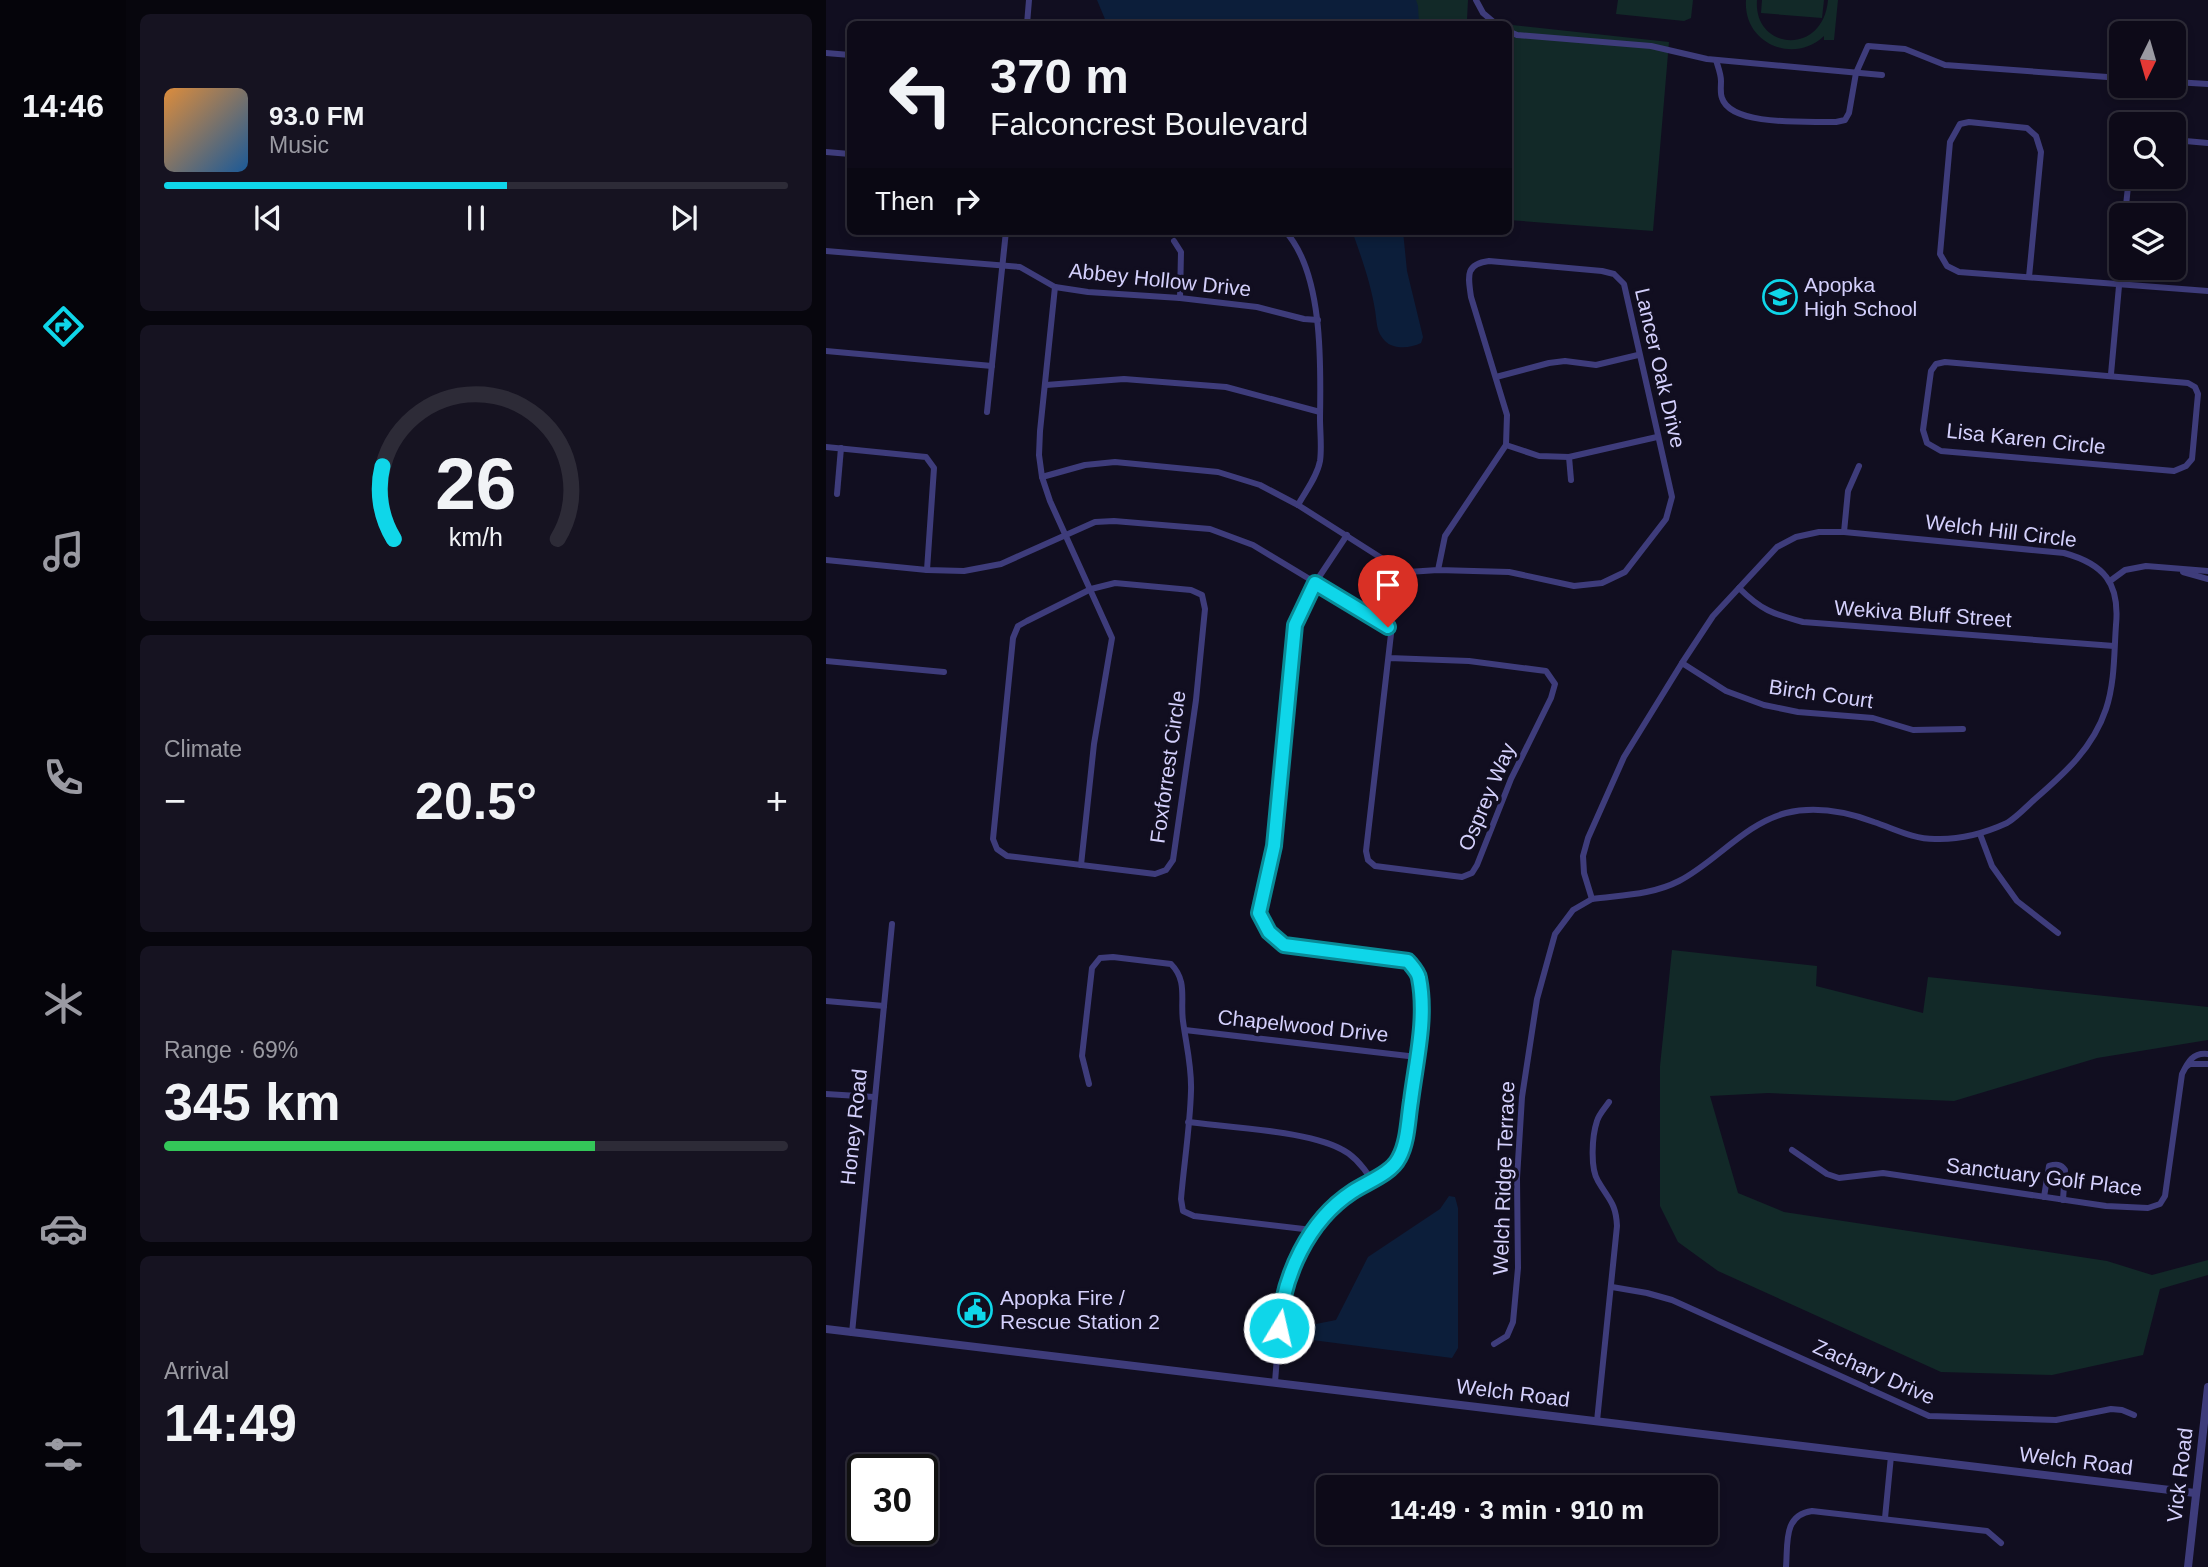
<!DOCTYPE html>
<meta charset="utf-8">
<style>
:root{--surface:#0d0a18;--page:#161321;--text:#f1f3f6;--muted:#9a9aa2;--line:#2d2b37;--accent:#0fd6e9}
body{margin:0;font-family:Arial,sans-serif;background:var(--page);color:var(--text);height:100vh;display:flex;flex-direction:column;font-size:26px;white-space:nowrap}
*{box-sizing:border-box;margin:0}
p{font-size:23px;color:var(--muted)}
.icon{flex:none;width:38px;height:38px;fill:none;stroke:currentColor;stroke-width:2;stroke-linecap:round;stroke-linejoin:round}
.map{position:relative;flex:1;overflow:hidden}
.side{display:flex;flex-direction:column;gap:14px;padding:14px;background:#07060d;width:700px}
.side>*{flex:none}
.guide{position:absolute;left:21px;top:21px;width:665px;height:214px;border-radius:10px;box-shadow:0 4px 10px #0003,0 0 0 2px var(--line);background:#0d0a18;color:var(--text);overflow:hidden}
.needle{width:46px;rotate:185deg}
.buttons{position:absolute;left:1283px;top:21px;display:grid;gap:14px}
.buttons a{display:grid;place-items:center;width:77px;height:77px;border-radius:10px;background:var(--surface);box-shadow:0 4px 10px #0003,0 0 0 2px var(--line);font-size:35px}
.speed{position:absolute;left:21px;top:1454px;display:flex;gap:14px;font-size:35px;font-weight:700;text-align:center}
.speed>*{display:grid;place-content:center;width:91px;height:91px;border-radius:50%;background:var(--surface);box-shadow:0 4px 10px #0003,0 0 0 2px var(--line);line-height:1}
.speed .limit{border:4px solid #111;border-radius:10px;background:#fff;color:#111}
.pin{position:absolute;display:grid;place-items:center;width:60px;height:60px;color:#fff;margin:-72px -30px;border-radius:50% 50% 50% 0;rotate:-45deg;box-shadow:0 0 7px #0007}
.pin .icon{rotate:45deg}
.me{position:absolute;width:77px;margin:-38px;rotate:9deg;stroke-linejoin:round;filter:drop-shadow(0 0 5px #0008)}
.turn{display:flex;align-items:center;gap:24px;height:147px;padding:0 28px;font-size:32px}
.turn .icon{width:91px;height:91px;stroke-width:2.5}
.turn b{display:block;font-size:49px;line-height:60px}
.then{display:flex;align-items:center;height:66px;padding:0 28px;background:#0003;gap:14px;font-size:26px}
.big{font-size:52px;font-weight:800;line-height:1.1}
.side .tile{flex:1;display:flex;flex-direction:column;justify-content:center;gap:10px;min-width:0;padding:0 24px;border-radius:10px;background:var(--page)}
.side .dial{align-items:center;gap:0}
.dial svg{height:182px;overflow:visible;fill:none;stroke:var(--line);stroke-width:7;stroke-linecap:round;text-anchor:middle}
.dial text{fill:var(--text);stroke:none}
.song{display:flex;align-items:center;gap:21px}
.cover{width:84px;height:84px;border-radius:10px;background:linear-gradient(135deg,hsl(30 70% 55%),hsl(210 70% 35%))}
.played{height:7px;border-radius:4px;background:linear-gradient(90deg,var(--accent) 55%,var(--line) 55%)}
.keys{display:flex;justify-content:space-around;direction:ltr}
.heat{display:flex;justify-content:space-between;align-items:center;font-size:38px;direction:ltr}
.charge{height:10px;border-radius:5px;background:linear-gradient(90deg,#34c759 69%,var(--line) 0)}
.trip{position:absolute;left:490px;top:1475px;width:402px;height:70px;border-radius:10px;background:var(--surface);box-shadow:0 4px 10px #0003,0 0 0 2px var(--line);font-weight:800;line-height:70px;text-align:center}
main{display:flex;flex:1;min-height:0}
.dock{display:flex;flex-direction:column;width:126px;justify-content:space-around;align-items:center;background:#05040a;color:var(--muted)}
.dock .icon{width:49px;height:49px}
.dock .on{color:var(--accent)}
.dock b{font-size:32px;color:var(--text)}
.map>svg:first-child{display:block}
</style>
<main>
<nav class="dock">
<b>14:46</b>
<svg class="icon on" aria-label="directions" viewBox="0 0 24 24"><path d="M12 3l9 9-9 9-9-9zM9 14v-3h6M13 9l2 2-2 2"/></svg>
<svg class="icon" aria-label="music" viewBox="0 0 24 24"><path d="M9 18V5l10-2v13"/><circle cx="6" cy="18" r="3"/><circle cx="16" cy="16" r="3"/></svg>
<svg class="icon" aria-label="phone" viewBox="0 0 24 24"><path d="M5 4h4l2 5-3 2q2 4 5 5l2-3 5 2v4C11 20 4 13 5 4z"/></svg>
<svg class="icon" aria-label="climate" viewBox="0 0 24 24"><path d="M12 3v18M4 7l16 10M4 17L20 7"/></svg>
<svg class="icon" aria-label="car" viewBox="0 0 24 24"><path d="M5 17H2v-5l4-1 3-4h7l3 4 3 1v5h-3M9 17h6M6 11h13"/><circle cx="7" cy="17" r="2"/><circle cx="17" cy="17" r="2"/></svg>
<svg class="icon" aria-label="filters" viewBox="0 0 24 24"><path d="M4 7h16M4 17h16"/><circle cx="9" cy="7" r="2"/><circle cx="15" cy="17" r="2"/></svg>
</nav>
<section class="side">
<div class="tile">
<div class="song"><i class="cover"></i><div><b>93.0 FM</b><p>Music</p></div></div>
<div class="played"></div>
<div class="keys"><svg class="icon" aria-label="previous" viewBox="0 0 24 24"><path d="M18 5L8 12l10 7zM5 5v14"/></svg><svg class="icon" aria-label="pause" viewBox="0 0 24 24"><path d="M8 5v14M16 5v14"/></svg><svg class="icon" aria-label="next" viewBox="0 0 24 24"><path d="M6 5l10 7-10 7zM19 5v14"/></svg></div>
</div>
<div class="tile dial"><svg viewBox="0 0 100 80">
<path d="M14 69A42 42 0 1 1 86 69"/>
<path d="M14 69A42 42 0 0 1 9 37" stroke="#0fd6e9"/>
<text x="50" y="56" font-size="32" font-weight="700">26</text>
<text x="50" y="72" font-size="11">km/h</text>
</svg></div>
<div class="tile"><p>Climate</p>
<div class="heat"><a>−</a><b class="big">20.5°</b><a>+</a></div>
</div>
<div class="tile"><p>Range · 69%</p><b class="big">345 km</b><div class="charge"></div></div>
<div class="tile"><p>Arrival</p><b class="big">14:49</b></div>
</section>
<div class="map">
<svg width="1382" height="1567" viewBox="0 0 1382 1567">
<rect width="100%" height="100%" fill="#110e20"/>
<!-- green -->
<g fill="#122928">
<polygon points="565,0 642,0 641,20 843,42 827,231 683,220 682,24 590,24"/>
<polygon points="792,0 867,0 865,18 858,21 790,14"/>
<path d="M920,0H931C927,50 997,57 1002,0H1012L1008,40H998V36C967,65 917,43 920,0Z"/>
<polygon points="936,0 998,0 996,18 935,13"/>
<polygon points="846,950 991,966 990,986 1097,1013 1102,977 1382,1007 1382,1040 1271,1058 1128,1101 942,1093 884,1096 912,1193 958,1212 1281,1261 1326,1275 1382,1260 1382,1275 1334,1289 1317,1355 1226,1375 1115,1372 892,1271 852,1242 834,1206 834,1066"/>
</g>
<!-- water -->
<g fill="#0c1e3a">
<polygon points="271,0 590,0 592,6 593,24 281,24"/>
<path d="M526,231H577L581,271L597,337L595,343C585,348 568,350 559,341C550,332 551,322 549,310C545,284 535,256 526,231Z"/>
<polygon points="623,1196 629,1197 632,1208 632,1348 626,1358 486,1340 482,1328 485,1325 510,1320 542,1257 614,1209"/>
</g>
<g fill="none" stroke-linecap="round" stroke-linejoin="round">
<!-- minor -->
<g stroke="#3e3c7b" stroke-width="6">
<polyline points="650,0 657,13 670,24"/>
<polyline points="201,24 203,0"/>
<polyline points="682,31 691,35 825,46 881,59 1056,75"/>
<polyline points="0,53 24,55"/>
<path d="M890,60C892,67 895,74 895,81C895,87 894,93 896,98C905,127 985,121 1010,122L1019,120L1023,113L1030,73L1042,46L1079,49L1119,65L1295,78"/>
<polyline points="1348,82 1382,84"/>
<polyline points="1348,140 1382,143"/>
<polyline points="0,152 24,154"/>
<polyline points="1299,215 1303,177"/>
<path d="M459,231C497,272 495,364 494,418C494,432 496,448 494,461C491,477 479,492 472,505"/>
<polyline points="348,241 355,252 354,298"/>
<polyline points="0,251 194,267 229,287 262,292 354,298 431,307 478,319 492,320"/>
<polyline points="1203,277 1215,152 1210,136 1201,128 1143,122 1134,124 1124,142 1114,254 1121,266 1133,272 1382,291"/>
<polyline points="229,287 214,431 213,455 216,477 224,501 286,638 268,744 255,865"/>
<polyline points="0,351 166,366"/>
<polygon points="1119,362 1362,383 1369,387 1372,394 1366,459 1360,466 1348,471 1115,451 1101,443 1097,430 1105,371 1110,364"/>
<polyline points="1285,374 1295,264"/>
<polyline points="670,377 723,363 739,361 770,365 812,355"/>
<polyline points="220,385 298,379 400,387 494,412"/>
<polyline points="161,412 180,231"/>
<polyline points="680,445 713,456 743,457 831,437"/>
<polyline points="0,447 100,457 108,468 101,570"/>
<polyline points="743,457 745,480"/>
<path d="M216,477L259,465L289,462L392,472L434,485L472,505L571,568L582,572L612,570L683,572L748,586L776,583L799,572L840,519L846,497L798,284L788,274L776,271L663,261C639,264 642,276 645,297L681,415L680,445L619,536L612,570"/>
<polyline points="11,494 15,448"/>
<path d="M993,532H1018L1238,553C1278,564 1294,583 1290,625C1288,652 1289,682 1280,709C1267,748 1239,773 1209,799C1200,807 1191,817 1181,823C1159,833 1134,840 1109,839C1087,839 1069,829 1048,822C1021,812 989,806 960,813C918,824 890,862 853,881C826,895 795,895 766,899L758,873L757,856L762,838L798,757L856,663L887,616L951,547L970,537Z"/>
<polyline points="1018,532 1022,491 1033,466"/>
<polyline points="0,560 101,570 138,571 175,564 269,522 288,521 384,529 427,545 530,607 562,627 565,634 540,851 542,860 549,866 636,877 646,873 651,865 685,779 725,698 729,684 720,671 643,661 563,658"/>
<polyline points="1357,572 1382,579"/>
<polyline points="1284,581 1299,570 1320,566 1382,571"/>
<polygon points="289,583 365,590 376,595 379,609 370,700 347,860 340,870 329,874 181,856 171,849 167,839 187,638 192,626 201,621 265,589"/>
<path d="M913,588C935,610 947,614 977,622L1288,646"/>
<polyline points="0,661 118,672"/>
<polyline points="856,663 900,691 938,705 972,712 1047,718 1087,730 1137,729"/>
<polyline points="1154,834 1166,866 1191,901 1232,933"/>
<polyline points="0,1001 58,1006"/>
<polyline points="359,1030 591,1057"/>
<polyline points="1361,1066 1364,1064 1382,1064"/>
<path d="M263,1084L256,1056L266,968L274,958L287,957L345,964C362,981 354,1000 357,1021C360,1044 366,1067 365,1091C364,1127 358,1163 355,1199L357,1211L368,1216L486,1230"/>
<polyline points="0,1094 48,1097"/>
<path d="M362,1122C402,1127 481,1131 515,1149C528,1155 538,1168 545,1179"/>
<path d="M966,1150L1001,1174L1013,1178L1057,1173L1280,1206L1322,1208L1334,1204L1339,1196L1356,1074C1362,1062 1367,1052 1382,1054"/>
<path d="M1218,1197L1223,1166C1230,1164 1235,1164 1239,1170L1237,1200"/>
<polyline points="786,1287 821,1293 846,1300 1103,1416 1230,1420 1285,1409 1296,1410 1308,1415"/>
<polyline points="26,1333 66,924"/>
<polyline points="668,1344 681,1336 687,1322 692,1268 691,1178 696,1097 711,999 729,934 747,910 766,899"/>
<polyline points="449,1382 455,1306 465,1273 486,1230 506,1205 564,1169 573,1158 580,1136 596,1015 593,975 582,961 458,945 443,932 434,913 448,847 469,625 489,583 521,535"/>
<path d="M771,1421L791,1226C790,1203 783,1200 772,1181C764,1168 766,1136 771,1121C773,1114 779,1108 783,1102"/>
<polyline points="1059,1518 1065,1456"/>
<path d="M960,1567C962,1543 957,1515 986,1511L1161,1531L1175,1543"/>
</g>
<!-- tertiary -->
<g stroke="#3e3c7b" stroke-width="8">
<polyline points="0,1329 1369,1493"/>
<polyline points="1362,1567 1382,1387"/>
</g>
</g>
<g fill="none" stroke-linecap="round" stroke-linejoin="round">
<!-- route casing -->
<g stroke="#0a8b97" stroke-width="18">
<path id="route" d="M453,1328C457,1276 482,1221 526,1192C541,1182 565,1174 573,1158C582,1142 582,1119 585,1101C590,1061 601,1018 593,978C592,972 586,966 582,961L458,945L443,932L433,913L448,846L469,625L489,583L562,627"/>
</g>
<!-- route -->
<use href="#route" stroke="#0fd6e9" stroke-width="12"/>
</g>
<!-- icons -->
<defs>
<g id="school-ring" transform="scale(1.75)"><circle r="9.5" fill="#110e20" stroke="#0fd6e9" stroke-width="1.5"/><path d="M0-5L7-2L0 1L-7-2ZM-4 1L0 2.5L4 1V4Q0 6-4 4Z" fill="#0fd6e9"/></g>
<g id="civic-ring" transform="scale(1.75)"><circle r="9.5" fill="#110e20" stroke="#0fd6e9" stroke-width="1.5"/><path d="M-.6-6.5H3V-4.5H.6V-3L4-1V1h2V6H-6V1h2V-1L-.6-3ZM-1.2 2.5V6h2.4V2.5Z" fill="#0fd6e9"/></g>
</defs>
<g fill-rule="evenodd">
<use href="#school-ring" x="954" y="297"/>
<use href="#civic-ring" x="149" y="1310"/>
</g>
<g text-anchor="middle" stroke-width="7" stroke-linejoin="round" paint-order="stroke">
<!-- street labels -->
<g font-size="21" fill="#d4d0fc" stroke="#110e20">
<text transform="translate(334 280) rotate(6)" y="7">Abbey Hollow Drive</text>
<text transform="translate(834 368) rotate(77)" y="7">Lancer Oak Drive</text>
<text transform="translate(1200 439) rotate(6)" y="7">Lisa Karen Circle</text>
<text transform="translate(1175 531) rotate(7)" y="7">Welch Hill Circle</text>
<text transform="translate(1097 614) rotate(4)" y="7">Wekiva Bluff Street</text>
<text transform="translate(995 694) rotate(8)" y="7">Birch Court</text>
<text transform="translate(342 767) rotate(-82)" y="7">Foxforrest Circle</text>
<text transform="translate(661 797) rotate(-67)" y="7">Osprey Way</text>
<text transform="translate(477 1026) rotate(6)" y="7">Chapelwood Drive</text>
<text transform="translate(28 1127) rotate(-84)" y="7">Honey Road</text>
<text transform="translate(1218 1177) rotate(7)" y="7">Sanctuary Golf Place</text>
<text transform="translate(678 1178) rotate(-88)" y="7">Welch Ridge Terrace</text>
<text transform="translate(1048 1372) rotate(24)" y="7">Zachary Drive</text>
<text transform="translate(687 1393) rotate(7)" y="7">Welch Road</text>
<text transform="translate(1250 1461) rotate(7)" y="7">Welch Road</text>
<text transform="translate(1354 1475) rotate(-83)" y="7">Vick Road</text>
</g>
<!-- poi labels -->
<g font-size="21" fill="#d4d0fc" stroke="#110e20" text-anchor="start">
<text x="978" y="292">Apopka<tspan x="978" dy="24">High School</tspan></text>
<text x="174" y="1305">Apopka Fire /<tspan x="174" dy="24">Rescue Station 2</tspan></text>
</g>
</g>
</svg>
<div class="buttons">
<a><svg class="needle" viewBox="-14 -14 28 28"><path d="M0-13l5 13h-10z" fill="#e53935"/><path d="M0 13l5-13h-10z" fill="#9a9aa2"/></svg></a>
<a><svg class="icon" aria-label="search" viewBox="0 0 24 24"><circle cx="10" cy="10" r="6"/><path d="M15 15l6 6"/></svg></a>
<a><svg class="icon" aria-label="layers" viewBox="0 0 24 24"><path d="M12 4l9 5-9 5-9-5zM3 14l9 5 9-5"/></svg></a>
</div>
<div class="speed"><div class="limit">30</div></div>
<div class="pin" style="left:562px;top:627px;background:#d93025"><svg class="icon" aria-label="arrive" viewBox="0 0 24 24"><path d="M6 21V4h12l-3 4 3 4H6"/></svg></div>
<svg class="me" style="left:453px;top:1328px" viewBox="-20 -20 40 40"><circle r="17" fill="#0fd6e9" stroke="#fff" stroke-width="3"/><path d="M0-11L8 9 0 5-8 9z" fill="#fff"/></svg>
<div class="trip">14:49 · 3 min · 910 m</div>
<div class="guide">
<div class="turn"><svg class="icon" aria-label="left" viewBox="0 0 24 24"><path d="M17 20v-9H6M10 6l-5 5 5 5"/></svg><div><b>370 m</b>Falconcrest Boulevard</div></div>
<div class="then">Then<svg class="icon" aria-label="right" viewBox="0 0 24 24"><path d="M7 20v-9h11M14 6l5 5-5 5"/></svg></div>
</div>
</div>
</main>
